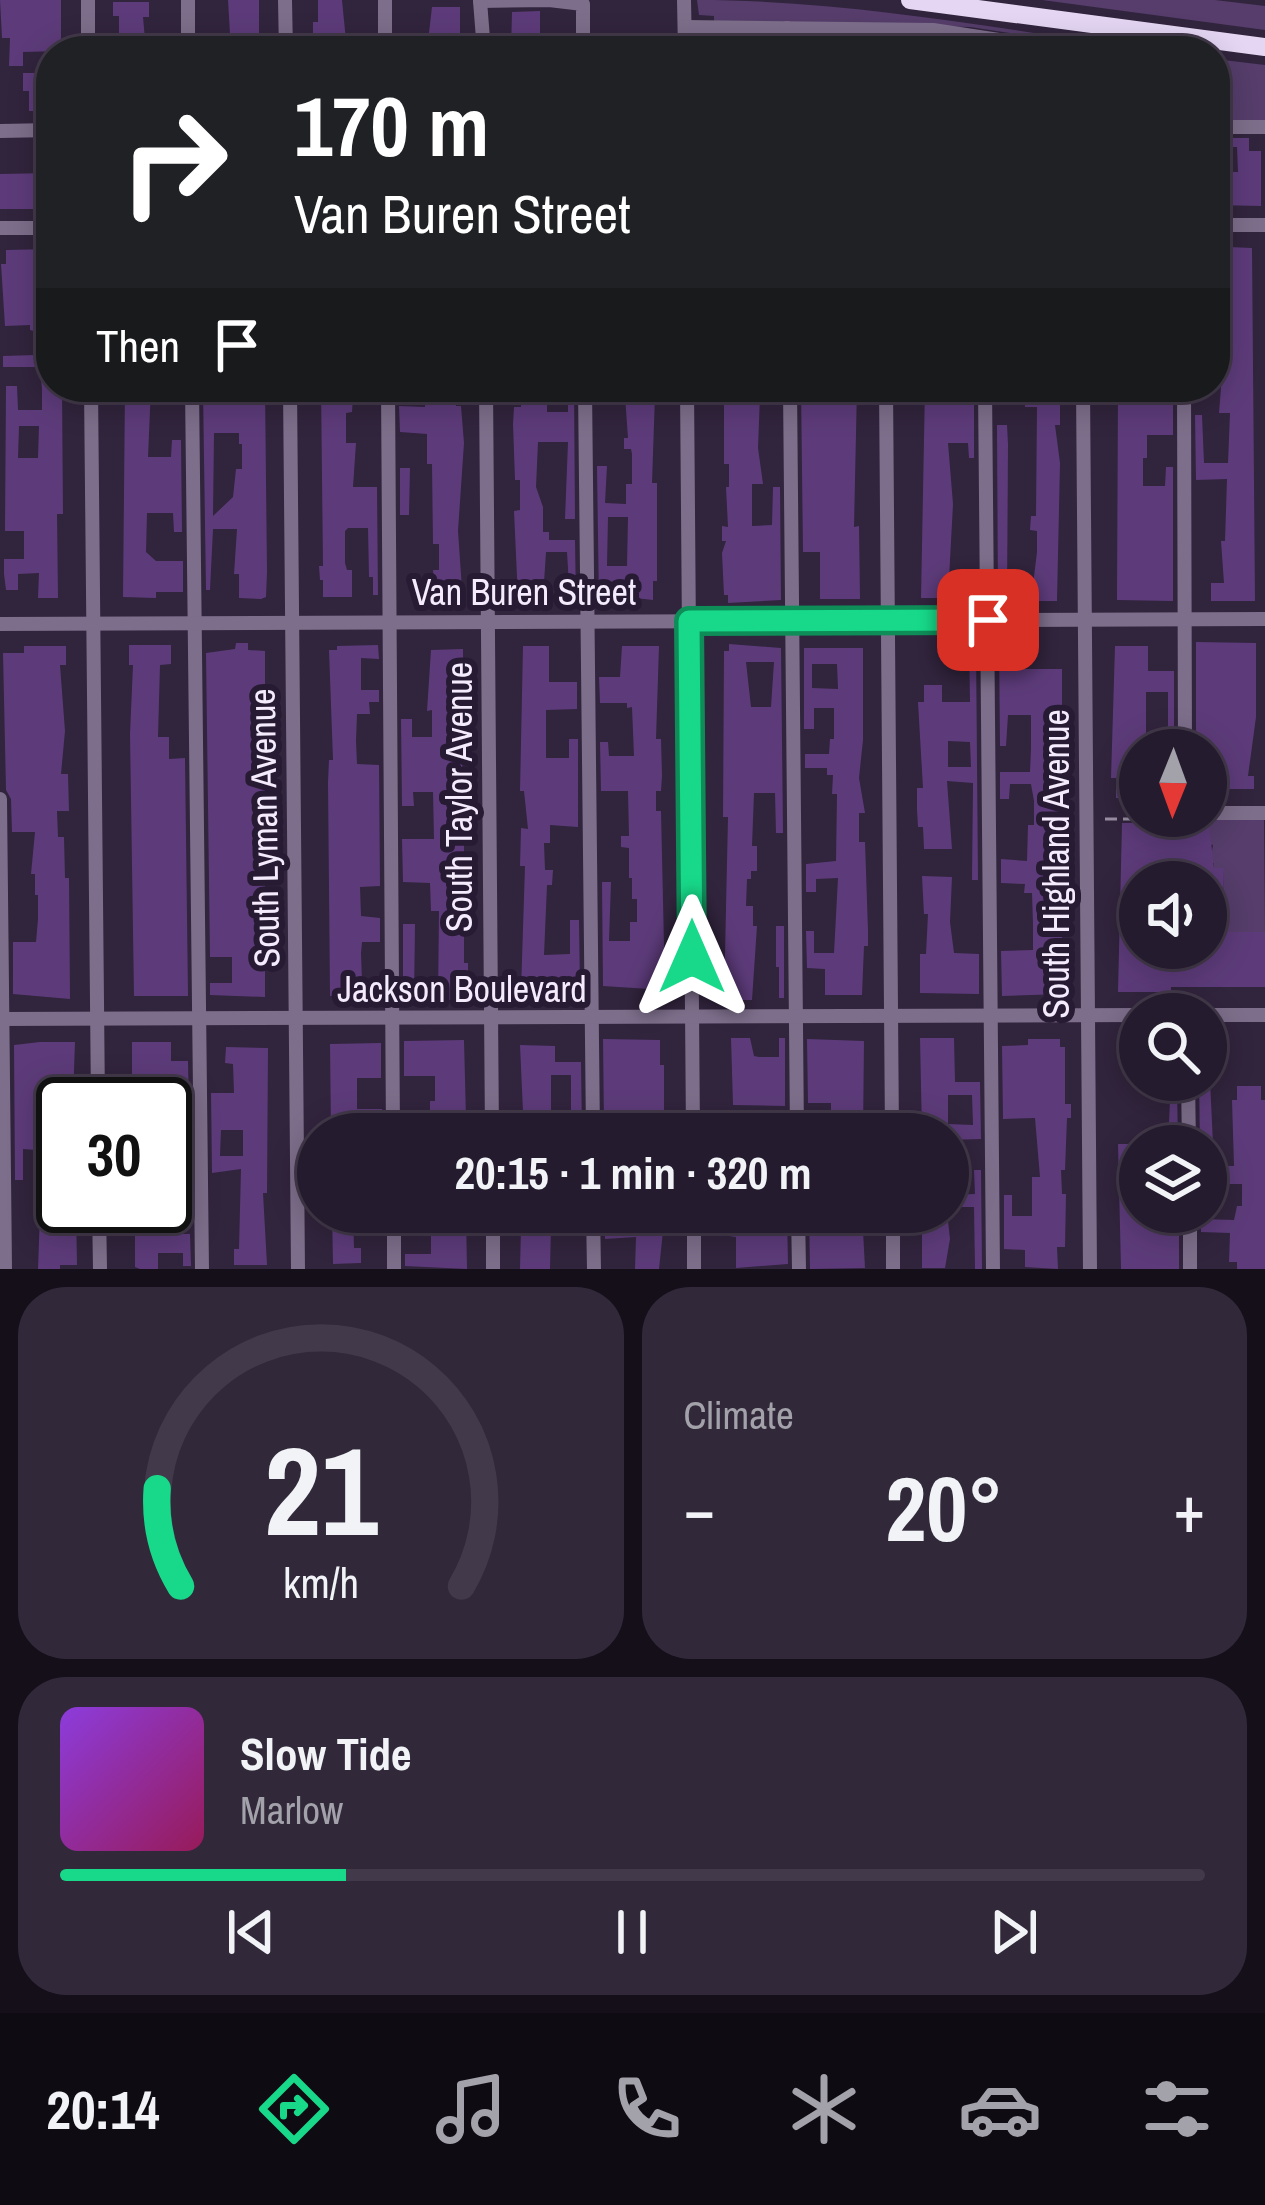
<!DOCTYPE html>
<meta charset="utf-8">
<style>
:root{--surface:#251b2e;--page:#31283a;--text:#f1f3f6;--muted:#a3a1aa;--line:#42394a;--accent:#17d989}
body{margin:0;font-family:"Archivo Narrow",sans-serif;background:var(--page);color:var(--text);height:100vh;display:flex;flex-direction:column;font-size:45px;white-space:nowrap}
*{box-sizing:border-box;margin:0}
p{font-size:39px;color:var(--muted)}
.icon{flex:none;width:66px;height:66px;fill:none;stroke:currentColor;stroke-width:2;stroke-linecap:round;stroke-linejoin:round}
.map{position:relative;height:1269px;overflow:hidden}
.panel{display:flex;flex-direction:column;gap:18px;padding:18px;background:#140f19;flex:1}
.panel>*{flex:none}
.hud{position:absolute;left:36px;top:36px;width:1194px;height:366px;border-radius:48px;box-shadow:0 6px 30px #0003,0 0 0 3px var(--line);background:#202124;color:#fff;overflow:hidden}
.needle{width:78px;rotate:181deg}
.controls{position:absolute;left:1119px;top:729px;display:grid;gap:24px}
.controls a{display:grid;place-items:center;width:108px;height:108px;border-radius:50%;background:var(--surface);box-shadow:0 6px 30px #0003,0 0 0 3px var(--line);font-size:60px}
.speed{position:absolute;left:36px;top:1077px;display:flex;gap:24px;font-size:60px;font-weight:700;text-align:center}
.speed>*{display:grid;place-content:center;width:156px;height:156px;border-radius:50%;background:var(--surface);box-shadow:0 6px 30px #0003,0 0 0 3px var(--line);line-height:1}
.speed .limit{border:6px solid #111;border-radius:18px;background:#fff;color:#111}
.pin{position:absolute;display:grid;place-items:center;width:102px;height:102px;color:#fff;margin:-51px;border-radius:24px;box-shadow:0 6px 18px #0006}
.me{position:absolute;width:132px;margin:-66px;rotate:0deg;stroke-linejoin:round;filter:drop-shadow(0 0 9px #0008)}
.turn{display:flex;align-items:center;gap:42px;height:252px;padding:0 60px;font-size:54px}
.turn .icon{width:156px;height:156px;stroke-width:2.5}
.turn b{display:block;font-size:84px;line-height:102px}
.then{display:flex;align-items:center;height:114px;padding:0 60px;background:#0003;gap:24px;font-size:45px}
.big{font-size:90px;font-weight:700;line-height:1.1}
.panel .widget{flex:1;display:flex;flex-direction:column;justify-content:center;gap:18px;min-width:0;padding:0 42px;border-radius:48px;background:var(--page)}
.panel .dial{align-items:center;gap:0}
.dial svg{height:312px;overflow:visible;fill:none;stroke:var(--line);stroke-width:7;stroke-linecap:round;text-anchor:middle}
.dial text{fill:var(--text);stroke:none}
.song{display:flex;align-items:center;gap:36px}
.cover{width:144px;height:144px;border-radius:18px;background:linear-gradient(135deg,hsl(270 70% 55%),hsl(330 70% 35%))}
.played{height:12px;border-radius:6px;background:linear-gradient(90deg,var(--accent) 25%,var(--line) 25%)}
.keys{display:flex;justify-content:space-around;direction:ltr}
.heat{display:flex;justify-content:space-between;align-items:center;font-size:66px;direction:ltr}
.panel .tiles{flex:1;display:grid;gap:18px;grid-template-columns:1fr 1fr}
.widget:last-child{grid-column:span 2}
.trip{position:absolute;left:297px;top:1113px;width:672px;height:120px;border-radius:60px;background:var(--surface);box-shadow:0 6px 30px #0003,0 0 0 3px var(--line);font-weight:700;line-height:120px;text-align:center}
.tabs{display:flex;height:192px;justify-content:space-around;align-items:center;background:#0f0b12;color:var(--muted)}
.tabs .icon{width:84px;height:84px}
.tabs .on{color:var(--accent)}
.tabs b{font-size:54px;color:var(--text)}
.map>svg:first-child{display:block}
</style>
<div class="map">
<svg width="1265" height="1269" viewBox="0 0 1265 1269">
<rect width="100%" height="100%" fill="#31243d"/>
<!-- green -->
<g fill="#563d6b">
<path d="M697,0C849,0 1002,29 1152,51H1085L1070,42L970,27L714,21V16L699,15Z"/>
<polygon points="1042,0 1215,0 1265,6 1265,30"/>
<polygon points="1215,59 1265,65 1265,123 1215,123"/>
<polygon points="1208,819 1264,819 1265,932 1223,937 1224,869 1214,868 1214,863 1210,863 1213,845 1209,844"/>
</g>
<!-- building -->
<g fill="#5d3b7a" fill-rule="evenodd">
<polygon points="0,0 61,0 61,51 23,52 23,66 9,66 10,38 2,38"/>
<polygon points="228,0 259,0 259,51 231,51"/>
<polygon points="318,0 342,0 347,51 313,48 313,22 318,22"/>
<polygon points="113,2 149,2 149,17 143,17 146,51 119,51 119,16 113,16"/>
<polygon points="432,7 460,7 460,50 427,50"/>
<polygon points="540,11 540,51 511,51 512,12"/>
<polygon points="23,73 51,73 51,119 34,119 34,111 29,111 29,91 23,91"/>
<polygon points="1215,138 1249,138 1249,151 1261,151 1261,206 1215,205 1215,172 1238,172 1237,147 1215,147"/>
<polygon points="51,173 51,209 0,209 0,174"/>
<polygon points="1229,247 1252,248 1255,601 1211,601 1211,583 1224,583 1221,541 1225,541 1227,479 1196,480 1195,415 1202,415 1204,463 1228,463 1230,413 1219,413 1226,324 1223,324 1223,302 1220,301 1219,264 1228,264"/>
<path d="M51,249V387H62L63,514H57L58,598H38L39,573L18,574V590H6L4,574V559H24V531H5L6,386H17L18,410H42V389L40,367H3V356L35,355L34,331L30,330V325L5,326L1,264H6V250ZM19,426H39L38,458H18Z"/>
<polygon points="125,387 151,387 148,457 171,457 172,440 181,440 182,532 174,532 173,513 147,513 146,552 156,561 183,561 183,592 156,592 156,598 123,597"/>
<path d="M233,387H265L267,572L266,597L261,599L239,598V574H234L237,529H213L210,590H206L203,391H233ZM214,433H239V444H242V469H236L233,497L213,516Z"/>
<polygon points="321,387 341,387 341,395 353,396 352,412 346,413 346,443 356,443 353,487 377,487 378,595 373,595 373,577 369,577 368,528 348,528 345,531 345,563 347,570 352,570 352,597 323,597 323,580 320,580 319,566 323,566"/>
<polygon points="425,387 456,387 456,406 461,406 464,443 458,531 463,603 436,603 433,570 439,570 439,544 433,544 432,464 427,464 427,434 400,432 399,406 425,407"/>
<polygon points="521,387 547,387 547,412 568,412 568,387 574,387 575,519 565,519 568,442 538,442 536,487 543,507 543,532 549,532 549,540 575,540 576,602 570,602 567,552 546,552 543,598 518,599 514,511 520,510 520,480 515,480 513,424 514,407 521,407"/>
<polygon points="724,387 751,387 751,397 760,396 758,448 763,484 752,484 752,526 772,525 773,487 780,487 781,600 728,603 728,595 724,595 722,553 726,541 722,541 722,526 728,527 726,487 729,487 729,464 724,464"/>
<polygon points="801,387 857,387 854,527 859,526 860,599 820,599 820,552 803,552"/>
<polygon points="925,387 974,391 974,458 969,458 968,443 948,443 953,504 948,598 921,598"/>
<polygon points="1031,387 1055,387 1055,394 1060,393 1060,425 1055,425 1060,463 1057,601 1031,601 1037,552 1037,531 1030,530 1031,516 1036,516 1037,407 1025,407 1025,394 1031,394"/>
<polygon points="1118,387 1140,387 1141,398 1164,398 1164,387 1173,387 1173,435 1147,435 1147,458 1143,458 1143,486 1165,486 1166,467 1173,467 1173,601 1117,600"/>
<path d="M655,395L652,483H657V581H653V600L609,595V604H599L597,466H607L605,503L626,504V484H632V454L631,449H624V438H628L625,396ZM608,517H628L627,566H607Z"/>
<polygon points="997,425 1007,425 1008,444 1007,601 998,601"/>
<polygon points="400,468 410,468 409,515 400,515"/>
<polygon points="999,642 1006,642 1007,669 1062,669 1062,994 1002,996 1001,951 1033,950 1033,924 1032,893 1024,893 1025,884 1001,883 1001,859 1027,861 1028,825 1034,825 1034,801 1031,784 1010,784 1009,799 1000,799 1000,772 1030,772 1031,749 1031,715 1008,715 1006,746 1000,746"/>
<polygon points="1196,642 1256,643 1256,717 1248,776 1254,776 1254,789 1220,789 1221,773 1206,773 1206,750 1196,750"/>
<polygon points="236,643 248,643 248,650 265,651 265,997 210,995 210,983 232,983 232,957 210,957 206,653 235,649"/>
<path d="M969,643H976L978,880H972L973,783L947,781L952,849H924L923,827H918L917,809V788H923L918,702H924V685H942V702H970ZM948,741L970,742L971,767H948Z"/>
<path d="M729,644L781,648L783,833H776L775,793H754L752,846H757V871H751V879H747L746,906H753V926H757L752,1000H724L728,817H723L724,651H729ZM746,662H774L771,707H751Z"/>
<polygon points="129,645 171,645 171,664 160,665 158,737 169,737 169,759 185,758 188,996 134,996 130,734 133,665 129,665"/>
<polygon points="378,645 379,659 361,658 361,690 379,690 379,702 369,702 370,714 357,714 356,741 357,764 379,765 380,886 360,887 361,916 380,918 380,942 362,942 361,953 362,981 381,982 381,996 330,996 328,782 329,760 333,760 329,650 337,650 337,646"/>
<polygon points="24,646 66,646 66,665 60,665 65,731 61,774 68,774 69,811 57,811 58,837 64,837 65,878 69,878 70,999 13,994 13,942 36,942 38,919 38,895 35,895 35,874 31,874 35,832 12,832 11,799 6,790 3,653 24,653"/>
<polygon points="523,646 549,646 549,682 577,682 577,709 546,710 546,758 569,758 569,739 578,739 578,827 550,825 550,843 544,843 545,870 553,870 552,885 547,885 544,955 570,954 570,920 579,920 580,988 561,987 561,992 521,991 525,866 520,866 521,828 528,829 524,791 520,791"/>
<polygon points="622,646 659,646 656,739 661,739 662,776 661,791 656,791 656,811 661,811 665,990 603,986 602,882 611,882 609,941 630,941 630,922 637,922 637,899 632,899 632,878 629,878 629,848 621,847 621,836 629,836 628,791 601,791 600,742 608,742 609,756 634,756 632,707 627,708 627,703 600,703 599,677 620,677"/>
<polygon points="1115,646 1148,646 1148,671 1174,671 1174,731 1168,731 1168,692 1146,692 1146,750 1140,750 1140,798 1116,798 1116,778 1111,778"/>
<path d="M804,648H863V740L859,778L865,813H859V842H865L868,931V946H864L862,995H825V969L807,968L806,931H814V953H834L838,878L816,879V892H806V864L836,861L837,794H832L833,775H827V768H805V754H829L830,739H834V708H814V729H804ZM812,664H837L838,689L812,688Z"/>
<polygon points="463,649 464,755 461,774 455,774 456,836 464,836 464,963 468,963 468,979 463,979 463,1000 438,1000 439,911 431,911 430,883 403,882 402,839 434,839 433,792 413,792 414,806 402,806 401,719 412,719 412,737 432,737 432,710 427,711 431,650"/>
<path d="M1199,822L1209,824L1214,868H1224L1223,932H1265V987H1171V992H1118L1122,823ZM1140,882H1206V948H1140Z"/>
<polygon points="922,876 952,877 950,922 954,953 979,954 979,994 920,993 920,954 926,954 928,914 924,914"/>
<polygon points="403,924 415,924 414,998 403,998"/>
<polygon points="776,926 784,926 784,998 779,998 779,967 776,967"/>
<polygon points="731,1038 750,1038 754,1056 759,1057 779,1057 779,1038 785,1038 785,1106 733,1105"/>
<path d="M920,1038H954L955,1082H980L981,1139L948,1140V1134H922ZM948,1095H972L973,1125L948,1124Z"/>
<polygon points="603,1039 660,1040 660,1065 664,1065 664,1134 628,1134 628,1127 604,1127"/>
<polygon points="807,1039 864,1041 863,1134 840,1134 840,1120 831,1116 831,1103 808,1103"/>
<polygon points="1028,1039 1060,1039 1060,1047 1065,1047 1065,1104 1071,1104 1071,1118 1067,1118 1065,1170 1061,1170 1062,1194 1066,1194 1065,1247 1057,1247 1058,1269 1025,1267 1025,1250 1004,1249 1004,1195 1012,1195 1012,1216 1032,1216 1032,1177 1040,1177 1035,1118 1003,1119 1002,1046 1028,1045"/>
<polygon points="464,1040 466,1118 430,1118 430,1101 435,1101 435,1076 404,1076 404,1041"/>
<polygon points="40,1042 75,1042 73,1100 63,1100 63,1206 76,1206 77,1265 60,1265 60,1269 38,1269 41,1186 49,1186 49,1151 23,1149 23,1180 15,1180 14,1045"/>
<polygon points="132,1042 171,1042 171,1061 188,1061 189,1115 180,1115 180,1098 132,1098"/>
<polygon points="381,1043 381,1078 357,1078 357,1109 382,1109 382,1125 356,1123 356,1134 331,1134 330,1044"/>
<polygon points="520,1045 555,1046 555,1062 581,1062 582,1133 571,1133 571,1075 551,1075 551,1121 547,1122 547,1134 524,1134"/>
<path d="M226,1047L268,1048L267,1193H263L267,1265H234V1249H239L241,1169L212,1173L211,1093H234L233,1064L225,1063ZM221,1130H243V1156H220Z"/>
<polygon points="1199,1080 1210,1080 1213,1144 1210,1146 1200,1146"/>
<polygon points="1237,1086 1261,1086 1261,1100 1265,1100 1265,1269 1237,1269 1237,1262 1229,1262 1230,1233 1201,1232 1201,1219 1234,1220 1237,1206 1242,1206 1242,1184 1206,1184 1206,1166 1234,1166 1232,1100 1237,1100"/>
<polygon points="1160,1087 1177,1087 1178,1146 1168,1146 1170,1100 1160,1100"/>
<polygon points="1118,1144 1140,1144 1140,1212 1149,1212 1149,1220 1171,1220 1171,1212 1179,1212 1179,1269 1121,1269"/>
<polygon points="165,1169 190,1169 190,1208 171,1208 170,1234 190,1234 191,1266 183,1266 183,1253 158,1253 158,1269 140,1269 135,1267 135,1206 165,1206"/>
<polygon points="974,1170 981,1170 982,1269 975,1269 974,1207 948,1207 948,1195 975,1194"/>
<polygon points="332,1212 353,1212 354,1248 361,1248 361,1263 333,1264"/>
<polygon points="405,1212 466,1214 467,1269 405,1266 405,1254 431,1254 431,1227 405,1226"/>
<polygon points="604,1212 665,1212 659,1269 635,1269 636,1237 605,1239"/>
<polygon points="729,1212 787,1212 788,1264 736,1268 736,1237 729,1236"/>
<polygon points="862,1212 865,1268 810,1269 809,1214"/>
<polygon points="922,1212 947,1212 950,1239 945,1268 922,1268"/>
<polygon points="521,1226 551,1226 550,1269 520,1269"/>
</g>
<g fill="none" stroke-linecap="round" stroke-linejoin="round">
<!-- path -->
<polyline stroke="#9a8fa4" stroke-width="3" stroke-dasharray="12 6" stroke-linecap="butt" points="1105,819 1193,819"/>
<!-- minor -->
<g stroke="#7d6e8b" stroke-width="14">
<polyline points="88,0 88,51"/>
<polyline points="188,0 188,51"/>
<polyline points="285,0 286,51"/>
<polyline points="385,0 385,51"/>
<polyline points="684,0 685,51"/>
<polyline points="480,1 549,0 583,4 583,51"/>
<polyline points="480,1 484,51"/>
<polyline points="685,27 933,30 1072,51"/>
<polyline points="787,28 787,51"/>
<polyline points="1215,127 1265,127"/>
<polyline points="0,131 51,130"/>
<polyline points="1215,225 1265,225"/>
<polyline points="0,228 51,228"/>
<polyline points="91,387 98,1104"/>
<polyline points="192,387 202,1269"/>
<polyline points="290,387 298,1269"/>
<polyline points="388,387 393,1134"/>
<polyline points="486,387 492,1134"/>
<polyline points="585,387 593,1134"/>
<polyline points="687,387 693,1134"/>
<polyline points="790,387 797,1134"/>
<polyline points="886,387 892,1134"/>
<polyline points="985,387 993,1269"/>
<polyline points="1083,387 1090,1269"/>
<polyline points="1184,387 1185,750"/>
<polyline points="0,624 1265,619"/>
<polyline points="0,799 5,1269"/>
<polyline points="1206,813 1265,813"/>
<polyline points="1206,1015 1265,1015"/>
<polyline points="0,1019 1140,1015"/>
<polyline points="1188,1080 1189,1146"/>
<polyline points="99,1206 100,1269"/>
<polyline points="394,1212 394,1269"/>
<polyline points="493,1212 493,1269"/>
<polyline points="593,1212 594,1269"/>
<polyline points="694,1212 694,1269"/>
<polyline points="798,1212 799,1269"/>
<polyline points="893,1212 893,1269"/>
<polyline points="1190,1212 1190,1269"/>
</g>
<!-- highway -->
<polyline stroke="#e5d7f4" stroke-width="18" points="910,0 1265,47"/>
</g>
<g fill="none" stroke-linecap="round" stroke-linejoin="round">
<!-- route casing -->
<g stroke="#0f8d59" stroke-width="30">
<polyline id="route" points="692,957 689,621 988,620"/>
</g>
<!-- route -->
<use href="#route" stroke="#17d989" stroke-width="21"/>
</g>
<g text-anchor="middle" stroke-width="12" stroke-linejoin="round" paint-order="stroke">
<!-- street labels -->
<g font-size="36" fill="#f4ecfd" stroke="#271a33">
<text x="524" y="605">Van Buren Street</text>
<text transform="translate(459 797) rotate(-90)" y="13">South Taylor Avenue</text>
<text transform="translate(264 828) rotate(-91)" y="13">South Lyman Avenue</text>
<text transform="translate(1056 864) rotate(-90)" y="13">South Highland Avenue</text>
<text x="462" y="1002">Jackson Boulevard</text>
</g>
</g>
</svg>
<div class="controls">
<a><svg class="needle" viewBox="-14 -14 28 28"><path d="M0-13l5 13h-10z" fill="#e53935"/><path d="M0 13l5-13h-10z" fill="#a3a1aa"/></svg></a>
<a><svg class="icon" aria-label="sound" viewBox="0 0 24 24"><path d="M4 9h4l5-4v14l-5-4H4zM17 9q2 3 0 6"/></svg></a>
<a><svg class="icon" aria-label="search" viewBox="0 0 24 24"><circle cx="10" cy="10" r="6"/><path d="M15 15l6 6"/></svg></a>
<a><svg class="icon" aria-label="layers" viewBox="0 0 24 24"><path d="M12 4l9 5-9 5-9-5zM3 14l9 5 9-5"/></svg></a>
</div>
<div class="speed"><div class="limit">30</div></div>
<div class="pin" style="left:988px;top:620px;background:#d93025"><svg class="icon" aria-label="arrive" viewBox="0 0 24 24"><path d="M6 21V4h12l-3 4 3 4H6"/></svg></div>
<svg class="me" style="left:692px;top:957px" viewBox="-20 -20 40 40"><path d="M0-17L14 15 0 8-14 15z" fill="#17d989" stroke="#fff" stroke-width="4"/></svg>
<div class="trip">20:15 · 1 min · 320 m</div>
<div class="hud">
<div class="turn"><svg class="icon" aria-label="right" viewBox="0 0 24 24"><path d="M7 20v-9h11M14 6l5 5-5 5"/></svg><div><b>170 m</b>Van Buren Street</div></div>
<div class="then">Then<svg class="icon" aria-label="arrive" viewBox="0 0 24 24"><path d="M6 21V4h12l-3 4 3 4H6"/></svg></div>
</div>
</div>
<section class="panel">
<div class="tiles">
<div class="widget dial"><svg viewBox="0 0 100 80">
<path d="M14 69A42 42 0 1 1 86 69"/>
<path d="M14 69A42 42 0 0 1 8 44" stroke="#17d989"/>
<text x="50" y="56" font-size="32" font-weight="700">21</text>
<text x="50" y="72" font-size="11">km/h</text>
</svg></div>
<div class="widget"><p>Climate</p>
<div class="heat"><a>−</a><b class="big">20°</b><a>+</a></div>
</div>
<div class="widget">
<div class="song"><i class="cover"></i><div><b>Slow Tide</b><p>Marlow</p></div></div>
<div class="played"></div>
<div class="keys"><svg class="icon" aria-label="previous" viewBox="0 0 24 24"><path d="M18 5L8 12l10 7zM5 5v14"/></svg><svg class="icon" aria-label="pause" viewBox="0 0 24 24"><path d="M8 5v14M16 5v14"/></svg><svg class="icon" aria-label="next" viewBox="0 0 24 24"><path d="M6 5l10 7-10 7zM19 5v14"/></svg></div>
</div>
</div>
</section>
<nav class="tabs">
<b>20:14</b>
<svg class="icon on" aria-label="directions" viewBox="0 0 24 24"><path d="M12 3l9 9-9 9-9-9zM9 14v-3h6M13 9l2 2-2 2"/></svg>
<svg class="icon" aria-label="music" viewBox="0 0 24 24"><path d="M9 18V5l10-2v13"/><circle cx="6" cy="18" r="3"/><circle cx="16" cy="16" r="3"/></svg>
<svg class="icon" aria-label="phone" viewBox="0 0 24 24"><path d="M5 4h4l2 5-3 2q2 4 5 5l2-3 5 2v4C11 20 4 13 5 4z"/></svg>
<svg class="icon" aria-label="climate" viewBox="0 0 24 24"><path d="M12 3v18M4 7l16 10M4 17L20 7"/></svg>
<svg class="icon" aria-label="car" viewBox="0 0 24 24"><path d="M5 17H2v-5l4-1 3-4h7l3 4 3 1v5h-3M9 17h6M6 11h13"/><circle cx="7" cy="17" r="2"/><circle cx="17" cy="17" r="2"/></svg>
<svg class="icon" aria-label="filters" viewBox="0 0 24 24"><path d="M4 7h16M4 17h16"/><circle cx="9" cy="7" r="2"/><circle cx="15" cy="17" r="2"/></svg>
</nav>
